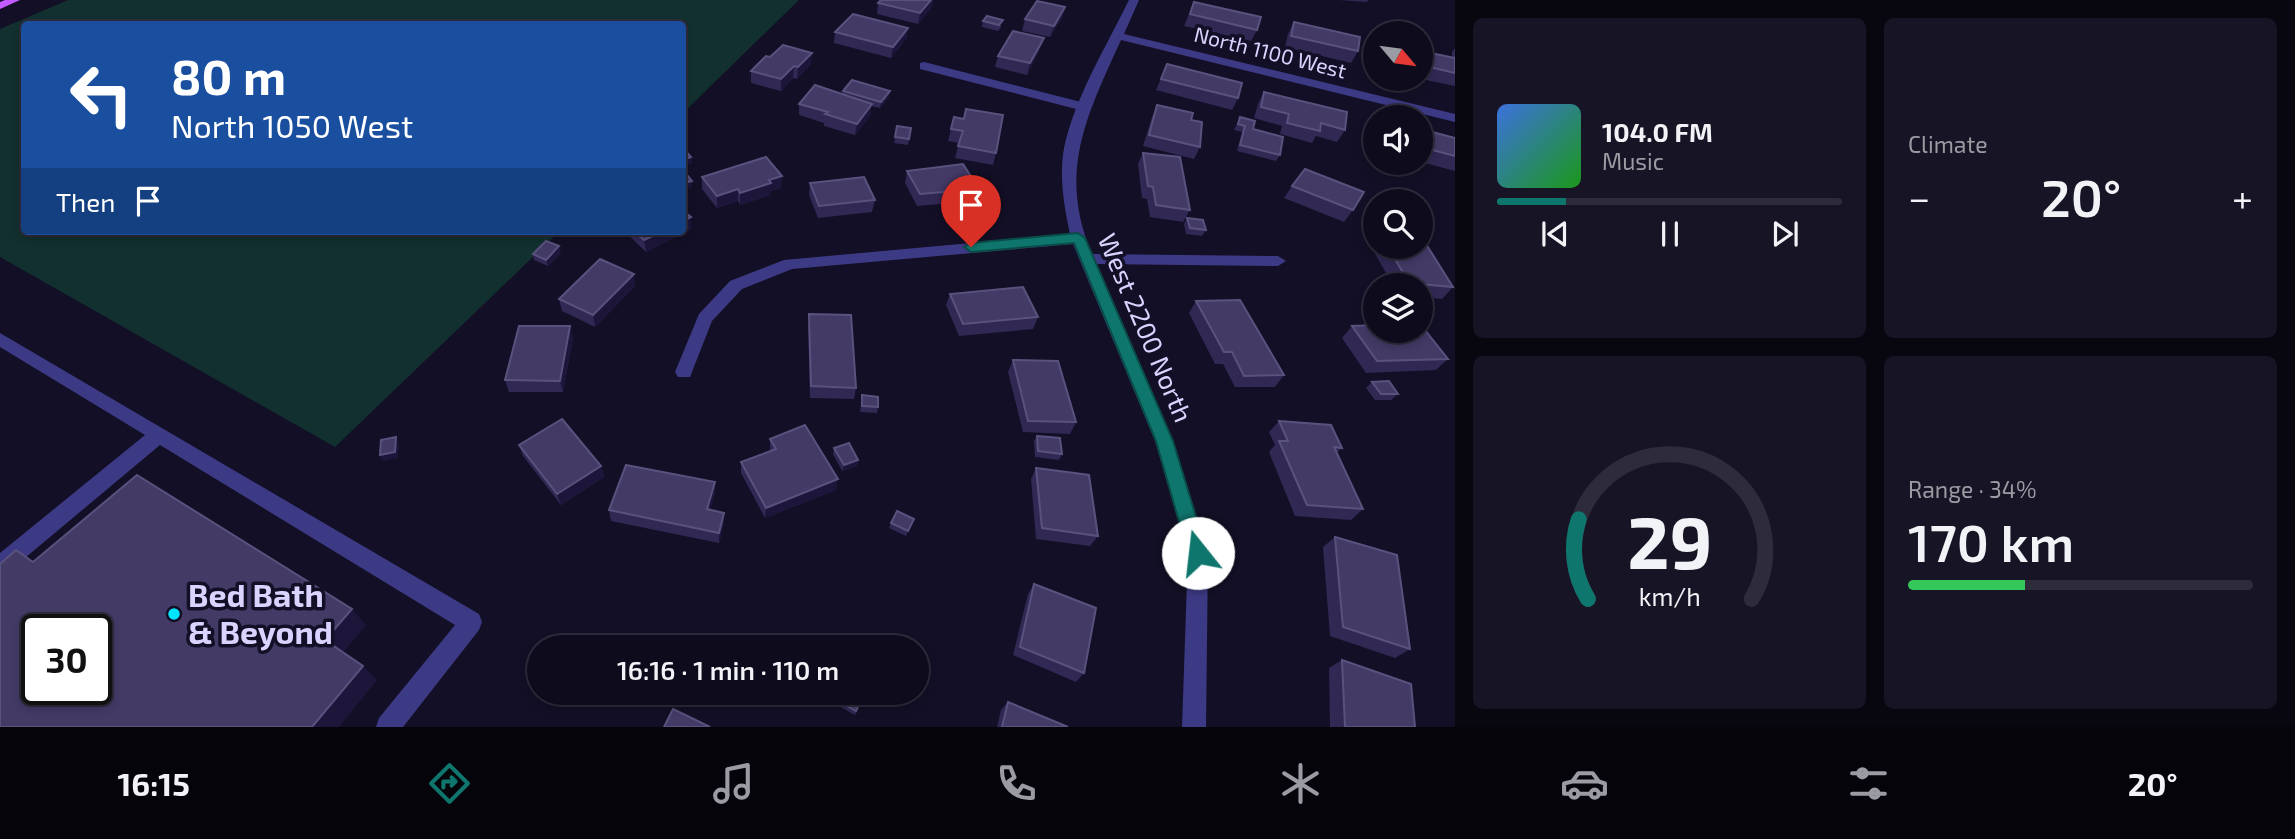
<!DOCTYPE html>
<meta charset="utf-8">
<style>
:root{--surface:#0e0b1c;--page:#171425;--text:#f1f3f6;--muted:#9b9ba3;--line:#2e2b3b;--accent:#0f766e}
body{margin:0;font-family:"Exo 2",sans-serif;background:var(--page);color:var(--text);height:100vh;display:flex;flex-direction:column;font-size:26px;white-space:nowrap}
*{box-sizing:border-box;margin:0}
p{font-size:23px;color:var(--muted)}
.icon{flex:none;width:38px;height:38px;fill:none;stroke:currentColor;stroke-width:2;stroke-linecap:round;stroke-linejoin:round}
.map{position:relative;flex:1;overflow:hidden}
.details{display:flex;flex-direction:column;gap:18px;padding:18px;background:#08060f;width:840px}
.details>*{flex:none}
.banner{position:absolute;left:21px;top:21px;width:665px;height:214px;border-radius:7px;box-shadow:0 4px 10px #0003,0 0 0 2px var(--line);background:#1a4fa0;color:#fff;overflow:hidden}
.needle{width:46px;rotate:119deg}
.tools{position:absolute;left:1363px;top:21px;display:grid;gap:14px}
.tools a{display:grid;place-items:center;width:70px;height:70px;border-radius:50%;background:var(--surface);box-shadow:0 4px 10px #0003,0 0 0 2px var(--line);font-size:35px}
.speed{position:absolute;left:21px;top:614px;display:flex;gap:14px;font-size:35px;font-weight:700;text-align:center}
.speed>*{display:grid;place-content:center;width:91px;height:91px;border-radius:50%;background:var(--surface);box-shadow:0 4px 10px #0003,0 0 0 2px var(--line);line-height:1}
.speed .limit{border:4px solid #111;border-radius:10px;background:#fff;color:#111}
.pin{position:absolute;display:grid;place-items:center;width:60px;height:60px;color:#fff;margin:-72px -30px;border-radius:50% 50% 50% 0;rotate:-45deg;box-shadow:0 0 7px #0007}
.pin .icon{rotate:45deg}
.me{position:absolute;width:77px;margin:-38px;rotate:344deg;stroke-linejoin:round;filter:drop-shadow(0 0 5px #0008)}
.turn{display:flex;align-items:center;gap:24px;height:147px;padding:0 35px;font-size:32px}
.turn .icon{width:91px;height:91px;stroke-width:2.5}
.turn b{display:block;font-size:49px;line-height:60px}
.then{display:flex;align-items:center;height:66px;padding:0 35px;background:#0003;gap:14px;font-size:26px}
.big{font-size:52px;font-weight:600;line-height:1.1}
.details .widget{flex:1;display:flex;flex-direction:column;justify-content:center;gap:10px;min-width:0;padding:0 24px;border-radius:10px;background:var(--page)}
.details .dial{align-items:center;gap:0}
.dial svg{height:182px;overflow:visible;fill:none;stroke:var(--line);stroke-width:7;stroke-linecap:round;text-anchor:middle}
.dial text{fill:var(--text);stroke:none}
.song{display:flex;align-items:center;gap:21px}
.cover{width:84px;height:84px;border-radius:10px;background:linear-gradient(135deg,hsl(220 70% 55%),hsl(120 70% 35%))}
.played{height:7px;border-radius:4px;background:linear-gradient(90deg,var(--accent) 20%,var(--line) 20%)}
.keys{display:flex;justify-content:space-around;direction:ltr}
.heat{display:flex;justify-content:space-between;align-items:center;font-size:38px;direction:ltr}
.charge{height:10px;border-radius:5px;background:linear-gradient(90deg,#34c759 34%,var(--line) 0)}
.details .tiles{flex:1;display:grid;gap:18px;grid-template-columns:repeat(2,1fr)}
.trip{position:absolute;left:527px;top:635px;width:402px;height:70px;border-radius:35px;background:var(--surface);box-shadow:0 4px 10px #0003,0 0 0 2px var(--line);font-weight:600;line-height:70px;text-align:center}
.dock{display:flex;height:112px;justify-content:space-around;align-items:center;background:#06040b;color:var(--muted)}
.dock .icon{width:49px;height:49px}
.dock .selected{color:var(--accent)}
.dock b{font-size:32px;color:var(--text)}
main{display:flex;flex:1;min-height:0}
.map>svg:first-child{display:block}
</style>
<main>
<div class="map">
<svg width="1455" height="727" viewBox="0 0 1455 727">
<rect width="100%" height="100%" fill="#130f26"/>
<!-- green -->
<polygon fill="#12302f" points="68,0 799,0 683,113 682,24 24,24 24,231 560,231 335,447 0,257 0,29"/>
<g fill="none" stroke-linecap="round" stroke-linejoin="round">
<!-- lane -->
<g fill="#3d3a85" fill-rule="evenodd">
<polygon points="924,62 1089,104 1090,107 1084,111 920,69 920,63"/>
<polygon points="0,333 479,614 482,622 479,630 403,727 376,727 379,718 455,625 160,445 7,573 0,576 0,553 145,435 0,347"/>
</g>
<!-- street -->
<path fill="#3d3a85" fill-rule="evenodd" d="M1129,0H1139L1124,34L1455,114V122L1121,40C1087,115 1057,172 1092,254L1278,256L1286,261L1278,266L1097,264L1173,441L1208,553L1206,727H1182L1188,553L1155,441L1073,244L792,269L742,289L712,321L690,377H678L675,372L699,314L730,281L784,260L1070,234C1064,206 1059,177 1064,148C1075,97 1106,47 1129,0Z"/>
<!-- primary -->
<polygon fill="#c25bff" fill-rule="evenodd" points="5,0 20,0 0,9 0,2"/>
</g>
<!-- wall -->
<g fill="#312854">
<polygon points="881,0 933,0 932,7 918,24 877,14 878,3"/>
<polygon points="1339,0 1368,0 1367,2"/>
<polygon points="1194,2 1257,30 1251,41 1184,26"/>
<polygon points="1065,7 1062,18 1050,37 1022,31 1025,19"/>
<polygon points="983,21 1002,26 998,31 982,27"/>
<polygon points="1294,22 1358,51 1351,63 1285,47 1288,34"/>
<polygon points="908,28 906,39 891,58 834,43 835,32"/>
<polygon points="1044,38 1040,49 1027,75 995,67 998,56"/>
<polygon points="1455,48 1455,58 1452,57 1452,52"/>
<polygon points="1421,51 1455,58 1455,86 1421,79"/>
<polygon points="811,64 797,79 793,78 781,91 751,83 751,71"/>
<polygon points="1167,64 1238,98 1232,110 1156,90"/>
<polygon points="843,91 890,91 889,97 880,108 871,106 870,116 855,135 824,126 824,123 799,115 799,104 842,94"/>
<polygon points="1264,92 1345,130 1337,142 1316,136 1312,143 1280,134 1282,126 1254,118 1258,104"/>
<polygon points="1157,105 1191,120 1200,147 1194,159 1143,146 1152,117"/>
<polygon points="954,117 996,153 993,165 955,158 959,143 948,141"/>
<polygon points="1240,117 1280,155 1276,161 1237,151 1242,132 1234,130"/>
<polygon points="1376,124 1376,150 1369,148 1371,131"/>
<polygon points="897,126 911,128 908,145 894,143"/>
<polygon points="1421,129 1455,138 1455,171 1421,162"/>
<polygon points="1143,153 1190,210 1183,222 1150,217 1147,199 1142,198 1138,164"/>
<polygon points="907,171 979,189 976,201 917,206 905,183"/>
<polygon points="702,177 781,188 770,191 770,195 740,205 738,201 717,208 702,189"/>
<polygon points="810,183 875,200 872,212 818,218 809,195"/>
<polygon points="1292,186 1353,210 1344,222 1284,198"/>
<polygon points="1187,218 1206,230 1202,236 1186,234 1184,224"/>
<polygon points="691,229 646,252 624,231 682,231"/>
<polygon points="1376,237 1376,247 1421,247 1453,287 1442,299 1421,297 1421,285 1393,285 1370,245"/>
<polygon points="561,253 548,266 534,260 533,254"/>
<polygon points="635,286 595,327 562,311 559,299"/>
<polygon points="950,294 1038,317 1033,329 959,336 946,305"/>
<polygon points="1196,301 1284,375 1275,387 1235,387 1223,364 1215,364 1189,313"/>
<polygon points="809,314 856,388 854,399 810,398 808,326"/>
<polygon points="1352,326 1448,359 1436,370 1366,373 1342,338"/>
<polygon points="573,338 563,392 509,392 505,380"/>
<polygon points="1013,360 1076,422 1070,434 1023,432 1008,372"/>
<polygon points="1372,382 1398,394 1391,400 1375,400 1366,388"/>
<polygon points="862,395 878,407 877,413 860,412"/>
<polygon points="1279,421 1342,448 1336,453 1363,509 1351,520 1295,516 1269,452 1275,445 1269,432"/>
<polygon points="1037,436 1062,454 1059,460 1035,457 1034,441"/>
<polygon points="770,439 836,490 765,518 741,473 741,462 770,451"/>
<polygon points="519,445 601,466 604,477 561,505 523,456"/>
<polygon points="834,448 858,460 857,466 842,471 833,454"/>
<polygon points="1036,468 1098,536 1090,546 1036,539 1031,479"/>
<polygon points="715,493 710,510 724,523 719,543 611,521 609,510"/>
<polygon points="914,519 906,536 889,528 891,523"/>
<polygon points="1335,537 1410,649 1395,658 1330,636 1323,547"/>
<polygon points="1034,584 1084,673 1076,682 1013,655 1028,594"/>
<polygon points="1342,660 1415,727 1330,727 1329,668"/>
<polygon points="819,693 865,693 855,715 818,695"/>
<polygon points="1008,702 1068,727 997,727 1001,710"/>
</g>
<!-- shaded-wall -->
<g fill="#1d163a">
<polygon points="931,0 933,0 932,7 918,24 920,13"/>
<polygon points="1065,7 1062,18 1050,37 1054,26"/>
<polygon points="908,28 906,39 891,58 893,47"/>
<polygon points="1044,38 1040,49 1027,75 1030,63"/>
<polygon points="812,53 811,64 797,79 798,67"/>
<polygon points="794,66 793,78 781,91 781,79"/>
<polygon points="890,91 889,97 880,108 881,102"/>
<polygon points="872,104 870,116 855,135 857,124"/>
<polygon points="691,157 692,163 682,166 682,160"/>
<polygon points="782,176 781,188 770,191 770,195 740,205 740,193 769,180"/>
<polygon points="692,181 692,187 683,189 683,183"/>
<polygon points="738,189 738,201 717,208 717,196"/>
<polygon points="691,217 691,229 646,252 644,240 663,231 682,231 682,221"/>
<polygon points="559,246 561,253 548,266 546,260"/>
<polygon points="634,274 635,286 595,327 593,315"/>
<polygon points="570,326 573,338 563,392 560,381"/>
<polygon points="396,437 399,443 398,458 383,461 380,455"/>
<polygon points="858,460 857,466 842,471 844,465"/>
<polygon points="601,466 604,477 561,505 557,494"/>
<polygon points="838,479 836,490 765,518 766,508"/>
<polygon points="715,482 715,493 707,520 707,509"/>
<polygon points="724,513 724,523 719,543 719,533"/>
<polygon points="352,609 366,625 340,656 325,640"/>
<polygon points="363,666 377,680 339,727 312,727"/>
</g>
<!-- building -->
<g fill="#433a66" stroke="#5a527e" stroke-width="2" fill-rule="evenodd">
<polygon points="881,0 931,0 920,13 878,3"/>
<polygon points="1037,1 1065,7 1054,26 1025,19"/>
<polygon points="1194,2 1261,17 1257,30 1190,14"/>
<polygon points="853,14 908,28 893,47 835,32"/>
<polygon points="987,16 1003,20 999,25 983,21"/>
<polygon points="1294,22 1360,37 1358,51 1291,36"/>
<polygon points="1013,31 1044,38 1030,63 998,56"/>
<polygon points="783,45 812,53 798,67 794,66 781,79 751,71 766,56 770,57"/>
<polygon points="1421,51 1455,58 1455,73 1421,65"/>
<polygon points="1167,64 1242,83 1238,98 1161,79"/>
<polygon points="852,80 890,91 881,102 843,91"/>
<polygon points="815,85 872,104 857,124 825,114 828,112 799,104"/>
<polygon points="1264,92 1347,112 1345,130 1321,123 1320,131 1287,123 1289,114 1261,107"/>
<polygon points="1157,105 1193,113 1191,120 1202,122 1200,147 1149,135"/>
<polygon points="966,109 1003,115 996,153 958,146 963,131 951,129 954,117 964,119"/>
<polygon points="1240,117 1255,121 1253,129 1283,137 1280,155 1240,145 1245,126 1238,124"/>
<polygon points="897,126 911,128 909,139 895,137"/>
<polygon points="1421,129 1455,138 1455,156 1421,147"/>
<polygon points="682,147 691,157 682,160"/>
<polygon points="1143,153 1180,157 1190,210 1156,205 1153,187 1148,186"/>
<polygon points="766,157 782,176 769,180 771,183 740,193 738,189 717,196 702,177"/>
<polygon points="963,164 979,189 920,194 907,171"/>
<polygon points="1305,169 1364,192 1353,210 1292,186"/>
<polygon points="688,176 692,181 683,183 682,177"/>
<polygon points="864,177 875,200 819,206 810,183"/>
<polygon points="682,210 691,217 682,221"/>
<polygon points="1187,218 1203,220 1206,230 1190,228"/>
<polygon points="634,231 663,231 644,240"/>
<polygon points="1421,236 1453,287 1409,283 1388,247 1421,247"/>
<polygon points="546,241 559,246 546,260 533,254"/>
<polygon points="600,259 634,274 593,315 559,299"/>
<polygon points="1023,287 1038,317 963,324 950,294"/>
<polygon points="1240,300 1284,375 1244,376 1232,352 1224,352 1196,301"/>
<polygon points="809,314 851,315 856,388 811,386"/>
<polygon points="1376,325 1376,331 1421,331 1421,325 1448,359 1377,361 1352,326"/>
<polygon points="519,326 570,326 560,381 505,380"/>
<polygon points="1013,360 1058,361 1076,422 1028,421"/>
<polygon points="1389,381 1398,394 1381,394 1372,382"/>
<polygon points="862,395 878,397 878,407 862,406"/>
<polygon points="562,419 601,466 557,494 519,445"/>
<polygon points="1279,421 1331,425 1342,448 1334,447 1363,509 1307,505 1279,441 1288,441"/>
<polygon points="805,425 838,479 766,508 741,462 776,449 770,439"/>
<polygon points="1037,436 1060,438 1062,454 1038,451"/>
<polygon points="396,437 395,452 380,455 381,440"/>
<polygon points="849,443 858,460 844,465 834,448"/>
<polygon points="626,465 715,482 707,509 724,513 719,533 609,510"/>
<polygon points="1036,468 1089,475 1098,536 1042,528"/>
<path d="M137,475L352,609L325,640L363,666L312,727H0V564L16,550L33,562ZM37,630H96V690H37Z"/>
<polygon points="897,511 914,519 908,531 891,523"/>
<polygon points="1335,537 1397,555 1410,649 1343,627"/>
<polygon points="1034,584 1096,608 1084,673 1020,647"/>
<polygon points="1342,660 1411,684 1415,727 1345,727"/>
<polygon points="823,693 864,693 856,711"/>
<polygon points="1008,702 1068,727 1002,727"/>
<polygon points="673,709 710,727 664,727"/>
</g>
<!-- route -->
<polygon fill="#0f766e" stroke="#0a4d48" stroke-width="2" points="1078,233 1085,238 1173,441 1207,553 1204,559 1198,562 1191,559 1188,553 1156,441 1074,243 971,252 964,247 971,243"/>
<!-- markers -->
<circle fill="#00e5ff" stroke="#130f26" stroke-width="2.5" cx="174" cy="614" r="7"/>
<g text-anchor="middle" stroke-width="7" stroke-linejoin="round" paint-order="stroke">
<!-- far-street labels -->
<g font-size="21" fill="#d9d4ff" stroke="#130f26">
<text transform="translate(1270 53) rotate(14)" y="7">North 1100 West</text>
</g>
<!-- street labels -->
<g font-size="26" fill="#d9d4ff" stroke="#130f26">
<text transform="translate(1145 328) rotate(67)" y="9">West 2200 North</text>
</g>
<!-- near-poi labels -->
<g font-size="32" font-weight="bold" fill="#d9d4ff" stroke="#130f26" text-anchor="start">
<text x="188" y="607">Bed Bath<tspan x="188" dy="37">&amp; Beyond</tspan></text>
</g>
</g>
</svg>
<div class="tools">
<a><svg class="needle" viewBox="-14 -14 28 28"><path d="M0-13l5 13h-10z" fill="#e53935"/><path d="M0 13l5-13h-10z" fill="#9b9ba3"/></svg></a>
<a><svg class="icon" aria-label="sound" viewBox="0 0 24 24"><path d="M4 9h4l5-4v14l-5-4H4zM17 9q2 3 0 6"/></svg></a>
<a><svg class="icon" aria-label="search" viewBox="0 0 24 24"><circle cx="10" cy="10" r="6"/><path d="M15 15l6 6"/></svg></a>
<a><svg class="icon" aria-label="layers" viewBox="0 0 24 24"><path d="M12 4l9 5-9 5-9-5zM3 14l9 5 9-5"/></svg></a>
</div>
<div class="speed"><div class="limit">30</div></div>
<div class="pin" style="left:971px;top:247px;background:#d93025"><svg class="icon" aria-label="arrive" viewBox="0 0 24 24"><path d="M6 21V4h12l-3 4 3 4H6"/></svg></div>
<svg class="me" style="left:1198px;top:553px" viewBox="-20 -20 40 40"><circle r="19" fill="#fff"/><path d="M0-13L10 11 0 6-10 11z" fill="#0f766e"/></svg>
<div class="trip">16:16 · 1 min · 110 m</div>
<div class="banner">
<div class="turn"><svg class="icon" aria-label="left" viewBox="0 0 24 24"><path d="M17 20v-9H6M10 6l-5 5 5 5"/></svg><div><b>80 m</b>North 1050 West</div></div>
<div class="then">Then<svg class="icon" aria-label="arrive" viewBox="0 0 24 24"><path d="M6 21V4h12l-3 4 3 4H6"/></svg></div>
</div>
</div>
<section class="details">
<div class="tiles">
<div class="widget">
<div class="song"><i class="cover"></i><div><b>104.0 FM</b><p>Music</p></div></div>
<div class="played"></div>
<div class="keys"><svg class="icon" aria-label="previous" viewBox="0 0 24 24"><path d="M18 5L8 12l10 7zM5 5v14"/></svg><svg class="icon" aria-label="pause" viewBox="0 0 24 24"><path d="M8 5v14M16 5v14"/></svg><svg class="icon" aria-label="next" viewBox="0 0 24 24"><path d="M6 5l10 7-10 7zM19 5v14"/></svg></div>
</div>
<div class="widget"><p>Climate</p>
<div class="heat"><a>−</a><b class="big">20°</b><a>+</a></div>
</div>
<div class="widget dial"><svg viewBox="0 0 100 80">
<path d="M14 69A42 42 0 1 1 86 69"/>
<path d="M14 69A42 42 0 0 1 10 34" stroke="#0f766e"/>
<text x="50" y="56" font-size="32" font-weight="700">29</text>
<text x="50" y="72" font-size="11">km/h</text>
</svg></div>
<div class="widget"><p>Range · 34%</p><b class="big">170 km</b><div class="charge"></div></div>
</div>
</section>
</main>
<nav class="dock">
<b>16:15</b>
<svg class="icon selected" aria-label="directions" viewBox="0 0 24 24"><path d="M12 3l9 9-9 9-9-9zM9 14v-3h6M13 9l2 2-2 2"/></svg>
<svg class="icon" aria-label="music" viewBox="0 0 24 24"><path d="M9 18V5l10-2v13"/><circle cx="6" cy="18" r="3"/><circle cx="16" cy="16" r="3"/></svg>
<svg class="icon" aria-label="phone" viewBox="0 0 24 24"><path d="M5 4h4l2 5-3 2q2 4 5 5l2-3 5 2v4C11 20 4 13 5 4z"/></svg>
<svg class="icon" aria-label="climate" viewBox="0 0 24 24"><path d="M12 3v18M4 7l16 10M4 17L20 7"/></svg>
<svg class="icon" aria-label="car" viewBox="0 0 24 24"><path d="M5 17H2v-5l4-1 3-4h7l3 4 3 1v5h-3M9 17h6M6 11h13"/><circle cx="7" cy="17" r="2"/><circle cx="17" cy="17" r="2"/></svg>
<svg class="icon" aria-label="filters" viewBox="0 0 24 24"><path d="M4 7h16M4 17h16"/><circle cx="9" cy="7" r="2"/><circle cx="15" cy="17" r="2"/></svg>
<b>20°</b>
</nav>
